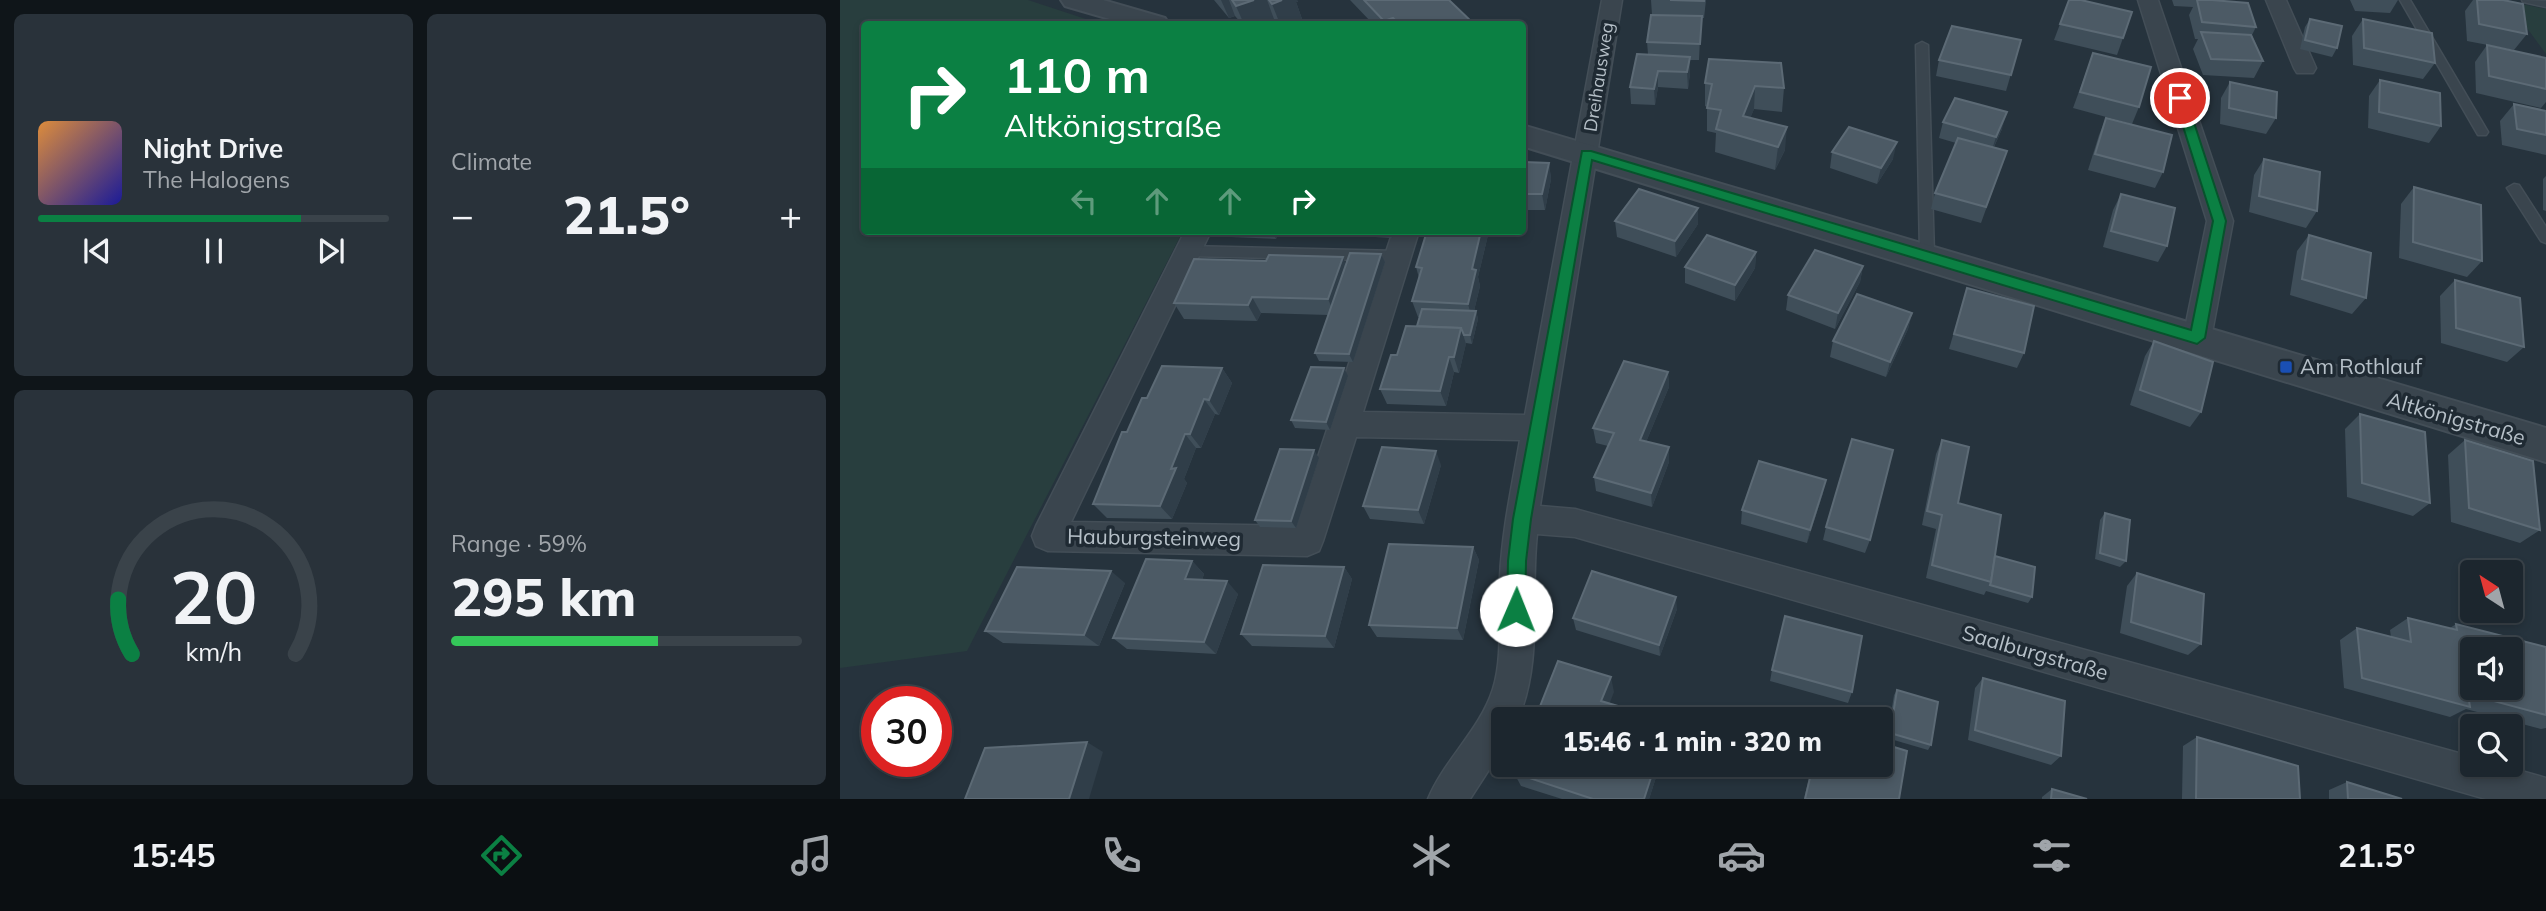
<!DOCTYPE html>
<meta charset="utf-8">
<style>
:root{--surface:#1c262e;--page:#29323a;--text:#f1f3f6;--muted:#a0a5aa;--line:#3a434a;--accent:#0b8043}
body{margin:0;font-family:Mulish,sans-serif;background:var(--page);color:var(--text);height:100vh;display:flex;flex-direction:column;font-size:26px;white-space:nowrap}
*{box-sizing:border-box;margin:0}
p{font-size:23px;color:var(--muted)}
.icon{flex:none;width:38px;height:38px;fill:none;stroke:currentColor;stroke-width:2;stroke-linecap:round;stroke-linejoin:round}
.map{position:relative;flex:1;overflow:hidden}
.sheet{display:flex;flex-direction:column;gap:14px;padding:14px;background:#0f1519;width:840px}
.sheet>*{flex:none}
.top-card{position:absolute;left:21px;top:21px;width:665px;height:214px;border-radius:7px;box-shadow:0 4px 10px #0003,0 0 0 2px var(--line);background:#0b8043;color:#fff;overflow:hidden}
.needle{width:46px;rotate:324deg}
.buttons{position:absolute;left:1620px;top:560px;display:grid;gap:14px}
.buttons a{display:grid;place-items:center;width:63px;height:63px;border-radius:7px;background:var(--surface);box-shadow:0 4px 10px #0003,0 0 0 2px var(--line);font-size:35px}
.speed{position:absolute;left:21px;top:686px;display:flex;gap:14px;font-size:35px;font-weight:700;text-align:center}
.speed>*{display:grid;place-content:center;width:91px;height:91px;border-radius:50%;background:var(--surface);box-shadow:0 4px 10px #0003,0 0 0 2px var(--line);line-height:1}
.speed .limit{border:10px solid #d22;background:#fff;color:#111}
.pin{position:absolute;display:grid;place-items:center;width:60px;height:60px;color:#fff;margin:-30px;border:4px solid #fff;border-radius:50%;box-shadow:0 2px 7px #0007}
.me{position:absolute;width:77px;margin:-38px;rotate:1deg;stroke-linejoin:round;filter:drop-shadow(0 0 5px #0008)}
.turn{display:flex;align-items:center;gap:24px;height:147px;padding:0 28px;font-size:32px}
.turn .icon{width:91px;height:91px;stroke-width:2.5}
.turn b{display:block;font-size:49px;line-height:60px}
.lanes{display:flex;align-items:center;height:66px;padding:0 28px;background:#0003;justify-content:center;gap:35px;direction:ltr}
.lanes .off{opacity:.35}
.big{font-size:52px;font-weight:800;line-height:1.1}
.sheet .tile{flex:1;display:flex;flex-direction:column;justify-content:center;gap:10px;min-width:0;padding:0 24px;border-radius:10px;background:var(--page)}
.sheet .dial{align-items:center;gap:0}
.dial svg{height:182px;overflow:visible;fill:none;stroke:var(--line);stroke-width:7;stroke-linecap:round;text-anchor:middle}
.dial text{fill:var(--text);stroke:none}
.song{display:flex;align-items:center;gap:21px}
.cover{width:84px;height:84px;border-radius:10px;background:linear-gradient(135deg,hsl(30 70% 55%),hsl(240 70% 35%))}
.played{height:7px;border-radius:4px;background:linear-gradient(90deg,var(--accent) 75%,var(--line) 75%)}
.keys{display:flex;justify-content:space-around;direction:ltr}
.heat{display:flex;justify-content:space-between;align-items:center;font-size:38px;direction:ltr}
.charge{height:10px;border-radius:5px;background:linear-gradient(90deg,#34c759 59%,var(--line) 0)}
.sheet .tiles{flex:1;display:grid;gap:14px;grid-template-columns:repeat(2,1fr)}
.trip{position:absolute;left:651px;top:707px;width:402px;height:70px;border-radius:7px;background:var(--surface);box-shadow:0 4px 10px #0003,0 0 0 2px var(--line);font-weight:800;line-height:70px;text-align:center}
.tab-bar{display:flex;height:112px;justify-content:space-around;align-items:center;background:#0b0f12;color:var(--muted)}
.tab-bar .icon{width:49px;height:49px}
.tab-bar .current{color:var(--accent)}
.tab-bar b{font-size:32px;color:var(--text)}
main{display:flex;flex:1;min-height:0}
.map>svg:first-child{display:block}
</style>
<main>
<section class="sheet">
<div class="tiles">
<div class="tile">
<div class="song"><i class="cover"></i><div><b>Night Drive</b><p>The Halogens</p></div></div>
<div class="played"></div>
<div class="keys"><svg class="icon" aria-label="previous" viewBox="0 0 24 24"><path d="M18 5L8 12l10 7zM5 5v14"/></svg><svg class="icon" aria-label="pause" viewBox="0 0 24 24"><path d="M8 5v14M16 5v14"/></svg><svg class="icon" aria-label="next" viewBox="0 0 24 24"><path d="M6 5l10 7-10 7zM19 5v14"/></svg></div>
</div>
<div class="tile"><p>Climate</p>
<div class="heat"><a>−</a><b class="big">21.5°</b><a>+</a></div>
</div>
<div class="tile dial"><svg viewBox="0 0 100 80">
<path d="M14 69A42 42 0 1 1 86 69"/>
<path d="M14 69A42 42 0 0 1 8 45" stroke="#0b8043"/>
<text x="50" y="56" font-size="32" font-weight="700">20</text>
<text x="50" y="72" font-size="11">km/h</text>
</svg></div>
<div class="tile"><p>Range · 59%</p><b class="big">295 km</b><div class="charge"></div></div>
</div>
</section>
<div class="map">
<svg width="1706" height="799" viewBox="0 0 1706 799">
<rect width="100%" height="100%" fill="#26333d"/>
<!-- green -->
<g fill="#283e3e">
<polygon points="0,0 188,0 261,24 24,24 24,231 343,231 127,651 0,668"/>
<polygon points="1667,1 1706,9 1706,54"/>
</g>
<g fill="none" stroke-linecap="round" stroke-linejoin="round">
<!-- service casing -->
<g stroke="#434e57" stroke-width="3">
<g id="service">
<polygon points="1560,0 1570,0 1648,132 1646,135 1638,135"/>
<polygon points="1682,0 1706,1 1706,7 1683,2"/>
<polygon points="1082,42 1088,45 1094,255 1087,260 1080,255 1076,45"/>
<polygon points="1674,184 1679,185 1706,227 1706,243 1701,241 1667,188"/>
<polygon points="349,246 558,251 565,256 558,261 349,256 342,251"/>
</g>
</g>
<!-- minor casing -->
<g stroke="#434e57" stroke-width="3">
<g id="minor">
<path d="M762,0H782L700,506L735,509L1633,757V765H1660L1706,778V799H1646L735,537L697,534C690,597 703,661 678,719H663V748L630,799H588C604,760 640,730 653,689C664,654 657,614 660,577C662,531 672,486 680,440L516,437L483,541L479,551L467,556L208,551L196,546L192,536L196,526L345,231H371L231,522L455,526L553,231H579L523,412L685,415Z"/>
<polygon points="1298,0 1318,0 1393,221 1371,338 1367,346 1357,349 1347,346 1343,338 1367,221"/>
<polygon points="1426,0 1446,0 1476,68 1473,73 1457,73 1454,68"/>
</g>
</g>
<!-- tertiary casing -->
<g stroke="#434e57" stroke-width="4">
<g id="tertiary">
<polygon points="221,0 263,0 325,18 329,24 287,24 225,6"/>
<polygon points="682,125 1706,428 1706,462 682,146"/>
</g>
</g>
<!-- service -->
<use href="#service" fill="#3a454e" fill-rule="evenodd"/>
<!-- minor -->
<use href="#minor" fill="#3a454e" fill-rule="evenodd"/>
<!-- tertiary -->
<use href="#tertiary" fill="#3a454e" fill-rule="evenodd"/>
</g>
<!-- wall -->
<g fill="#3f4e59">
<polygon points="374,0 457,0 458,2 456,2 462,19 447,24 439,24 434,19 419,24 402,24 395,16 389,18"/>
<polygon points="510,0 609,0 634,24 533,24"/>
<polygon points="811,0 866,0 864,18 861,18 859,60 850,60 850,73 848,89 818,87 815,105 791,104 790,87 808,54 807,42 812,15"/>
<polygon points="1332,0 1377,0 1416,27 1412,35 1423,61 1414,78 1363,75 1353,49 1358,39 1355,39 1349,15 1353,7 1334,6"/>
<polygon points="1510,0 1558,0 1550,13 1515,11"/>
<polygon points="1633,0 1663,0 1687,34 1674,50 1627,41 1625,11"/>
<polygon points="1470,19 1497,48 1492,57 1460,49 1465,27"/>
<polygon points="1523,19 1595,63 1583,79 1513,65 1512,36"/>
<polygon points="1220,24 1283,38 1277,55 1214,40"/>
<polygon points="1181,40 1166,91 1096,76 1099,60"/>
<polygon points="1647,45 1706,58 1706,102 1701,108 1636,93 1635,62"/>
<polygon points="1253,53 1299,107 1292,124 1233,108"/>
<polygon points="1540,80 1601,126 1589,143 1528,128 1529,96"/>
<polygon points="1390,82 1436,118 1426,134 1380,124 1381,98"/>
<polygon points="865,83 944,88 942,112 914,109 910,118 945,150 935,170 875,152 876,133 867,131 867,107 865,106"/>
<polygon points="1674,104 1706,111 1706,155 1662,145 1660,121"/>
<polygon points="1266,118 1323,172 1315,188 1248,170 1259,135"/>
<polygon points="1103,122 1162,129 1154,147 1167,151 1141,223 1091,209 1095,193 1116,143 1099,138"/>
<polygon points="992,152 1053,159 1037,184 990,168"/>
<polygon points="1424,159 1477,211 1466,228 1409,212 1414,175"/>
<polygon points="682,162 709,163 711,179 705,210 682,210"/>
<polygon points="1706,176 1706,211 1703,210 1703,179"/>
<polygon points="1574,187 1642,261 1627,277 1559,258 1561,204"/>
<polygon points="1281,194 1327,246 1318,262 1263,247 1273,210"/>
<polygon points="775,221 858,224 836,257 777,237"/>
<polygon points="387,231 440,231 436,239 391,237"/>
<polygon points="516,231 554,231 552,238 518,236"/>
<polygon points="648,235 638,277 640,286 634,311 636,311 638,319 632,344 626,343 619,373 614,372 606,406 547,404 540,389 557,355 577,326 579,317 578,317 572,301 579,278 576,267"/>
<polygon points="1469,235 1526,298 1512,314 1450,295 1457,251"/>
<polygon points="916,252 915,268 895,301 845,283 845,267"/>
<polygon points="541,254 545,262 513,362 479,361 475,353 488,315 421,313 417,321 344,319 334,303 506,265"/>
<polygon points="1023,266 1020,282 995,329 946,310 948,295"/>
<polygon points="1615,280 1684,347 1667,362 1601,343 1600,296"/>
<polygon points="1127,288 1184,353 1177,368 1109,349"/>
<polygon points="1072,313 1068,329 1046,377 990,357 993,341"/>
<polygon points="1314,341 1361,412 1350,427 1290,405 1305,356"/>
<polygon points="382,368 392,383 379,415 375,414 361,448 356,448 344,479 347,483 332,519 267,518 253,504 287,432"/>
<polygon points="828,372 829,387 806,442 829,462 812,507 756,491 754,477 768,446 756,443 753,428"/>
<polygon points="508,376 490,430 455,428 451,420"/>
<polygon points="1520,414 1590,503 1573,516 1507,497 1505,429"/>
<polygon points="1102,440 1118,503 1155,556 1192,597 1188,603 1146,591 1144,595 1086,578 1096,529 1082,525 1096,454"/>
<polygon points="1625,440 1700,530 1680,543 1611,522 1608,455"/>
<polygon points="479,458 456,528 420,527 415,520"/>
<polygon points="601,465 584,524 530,519 523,506"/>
<polygon points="983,493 967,543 901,524 902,510"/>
<polygon points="1265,513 1286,561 1280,567 1255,559 1260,520"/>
<polygon points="986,527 1030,540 1025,553 983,540"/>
<polygon points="633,547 639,560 623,640 537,637 529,625"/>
<polygon points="352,561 364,574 362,580 398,594 376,654 287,649 273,638"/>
<polygon points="504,567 512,579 494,648 412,646 401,634"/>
<polygon points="1297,573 1361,644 1348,655 1280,633 1287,586"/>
<polygon points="285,583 259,646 163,643 145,631"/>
<polygon points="837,609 820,656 736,630 733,618"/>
<polygon points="1568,618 1610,628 1616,624 1706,647 1706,728 1701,729 1626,709 1610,717 1504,688 1500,640 1517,628 1551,637 1550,630"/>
<polygon points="932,670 1012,692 1008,703 930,681"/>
<polygon points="1143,678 1221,756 1211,765 1128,740 1135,688"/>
<polygon points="1057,690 1091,745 1088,750 1047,738 1054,695"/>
<polygon points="1357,737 1460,799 1342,799 1343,746"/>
<polygon points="677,765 820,765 809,799 722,799 681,786 674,773"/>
<polygon points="972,765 1041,765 1059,799 964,799"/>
<polygon points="1507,782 1562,799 1489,799 1489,790"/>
<polygon points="1212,789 1211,799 1202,799 1202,797"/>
</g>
<!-- shaded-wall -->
<g fill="#303e49">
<polygon points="381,0 389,0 395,16 389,18"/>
<polygon points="414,0 427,0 434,19 419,24 404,24 396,6"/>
<polygon points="442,0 457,0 458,2 456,2 462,19 447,24 440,24 432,4"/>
<polygon points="553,18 555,24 545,24 544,21"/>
<polygon points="850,57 850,73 848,89 847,72"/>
<polygon points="818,71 818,87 815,105 814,89"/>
<polygon points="915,86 914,109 903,137 903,116"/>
<polygon points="1167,112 1162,129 1151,153 1156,137"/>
<polygon points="947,127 945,150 935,170 938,147"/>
<polygon points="1057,142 1053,159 1037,184 1041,168"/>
<polygon points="709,163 711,179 705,210 702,194"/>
<polygon points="858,208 858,224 836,257 835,241"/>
<polygon points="432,231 440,231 436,239"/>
<polygon points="549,231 554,231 552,238"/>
<polygon points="641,231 648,231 648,235 638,277 640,286 632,319 628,304 632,269"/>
<polygon points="916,252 915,268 895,301 895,285"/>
<polygon points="541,254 545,262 513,362 509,354"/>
<polygon points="503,257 509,273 495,315 488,299"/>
<polygon points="1023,266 1020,282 995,329 998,313"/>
<polygon points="412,297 421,313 417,321 408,305"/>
<polygon points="636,311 638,319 632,344 630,335"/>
<polygon points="1072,313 1068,329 1046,377 1050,362"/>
<polygon points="621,328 626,344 619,373 614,357"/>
<polygon points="609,357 614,372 606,406 600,391"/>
<polygon points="382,368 392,383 379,415 369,400"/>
<polygon points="504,368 508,376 490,430 486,422"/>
<polygon points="828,372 829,387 801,454 800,440"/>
<polygon points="364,399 375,414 361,448 350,434"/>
<polygon points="345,434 356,448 344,479 347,483 332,519 320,506 331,469"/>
<polygon points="829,447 829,462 812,507 811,493"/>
<polygon points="474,450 479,458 456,528 451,521"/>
<polygon points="596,451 601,465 584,524 578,510"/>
<polygon points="986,480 983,493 967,543 970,530"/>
<polygon points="633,547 639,560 623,640 617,628"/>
<polygon points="352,561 364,574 358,592 345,579"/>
<polygon points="504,567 512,579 494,648 485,636"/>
<polygon points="271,571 285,583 259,646 244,635"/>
<polygon points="387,581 398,594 376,654 364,642"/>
<polygon points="836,597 837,609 820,656 819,645"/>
<polygon points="771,677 774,692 765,715 761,701"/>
<polygon points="247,742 263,752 249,799 229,799"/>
<polygon points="815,765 820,765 809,799 804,799"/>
</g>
<!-- building -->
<g fill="#4c5a65" stroke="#5c6a75" stroke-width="2" fill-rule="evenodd">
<polygon points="392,0 414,0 396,6"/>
<polygon points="429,0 442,0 432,4"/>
<polygon points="524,0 609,0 634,24 559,24 553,18 544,21"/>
<polygon points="830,0 864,0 864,1"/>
<polygon points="1229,0 1241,0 1292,12 1283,38 1220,24"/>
<polygon points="1357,0 1372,0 1408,3 1416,27 1362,22"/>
<polygon points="1637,0 1663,0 1683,4 1687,34 1639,24"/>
<polygon points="811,15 862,16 860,44 807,42"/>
<polygon points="1470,19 1502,26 1497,48 1465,40"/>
<polygon points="1523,19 1592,33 1595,63 1524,48"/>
<polygon points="1112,26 1181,40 1171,75 1099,60"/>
<polygon points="1361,32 1411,35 1423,61 1371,59"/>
<polygon points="1647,45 1706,58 1706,89 1649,76"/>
<polygon points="1253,53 1311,67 1299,107 1240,92"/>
<polygon points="797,54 850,57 847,72 818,71 814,89 790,87"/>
<polygon points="869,59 941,63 944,88 915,86 903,116 947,127 938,147 876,129 881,110 867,108 872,84 865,83"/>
<polygon points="1540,80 1600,93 1601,126 1539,112"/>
<polygon points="1390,82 1437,92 1436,118 1389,108"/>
<polygon points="1115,98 1167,112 1156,137 1103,122"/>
<polygon points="1674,104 1706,111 1706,135 1677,129"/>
<polygon points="1266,118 1332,135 1323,172 1255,154"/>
<polygon points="1009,127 1057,142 1041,168 992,152"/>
<polygon points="1118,138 1167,151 1146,207 1095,193"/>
<polygon points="1424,159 1480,172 1477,211 1419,196"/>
<polygon points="682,162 709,163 702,194 682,194"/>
<polygon points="1574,187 1641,205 1642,261 1573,242"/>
<polygon points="799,189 858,208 835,241 775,221"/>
<polygon points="1281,194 1335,208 1327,246 1271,231"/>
<polygon points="587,231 641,231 632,269 636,270 628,304 572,301 582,268 576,267"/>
<polygon points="867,235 916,252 895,285 845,267"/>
<polygon points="1469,235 1531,253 1526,298 1462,279"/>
<polygon points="975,250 1023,266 998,313 948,295"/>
<polygon points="510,253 541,254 509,354 475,353"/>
<polygon points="429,255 503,257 488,299 412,297 408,305 334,303 354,259 426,261"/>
<polygon points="1615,280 1680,298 1684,347 1616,328"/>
<polygon points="1127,288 1194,306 1184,353 1114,334"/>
<polygon points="1017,294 1072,313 1050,362 993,341"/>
<polygon points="582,309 636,311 630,335 624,335 621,328 577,326"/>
<polygon points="566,326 621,328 614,357 609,357 600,391 540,389 551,355 557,355"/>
<polygon points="1314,341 1373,362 1361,412 1300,390"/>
<polygon points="784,361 828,372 800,440 829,447 811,493 754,477 774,433 753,428"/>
<polygon points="322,366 382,368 369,400 364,399 350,434 345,434 331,469 336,468 320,506 253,504 282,432 287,432 302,398 307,398"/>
<polygon points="471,367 504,368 486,422 451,420"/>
<polygon points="1520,414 1585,432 1590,503 1522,483"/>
<polygon points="1012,439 1053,450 1030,540 986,527"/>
<polygon points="1102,440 1129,447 1118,503 1161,515 1151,582 1092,565 1102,515 1087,511"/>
<polygon points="1625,440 1693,461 1700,530 1629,508"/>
<polygon points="542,447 596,451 578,510 523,506"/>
<polygon points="440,449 474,450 451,521 415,520"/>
<polygon points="919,461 986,480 970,530 902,510"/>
<polygon points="1265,513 1290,520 1286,561 1260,553"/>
<polygon points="549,544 633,547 617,628 529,625"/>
<polygon points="1155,556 1195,567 1192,597 1150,585 1151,582"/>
<polygon points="306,559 352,561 345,579 387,581 364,642 273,638"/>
<polygon points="423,565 504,567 485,636 401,634"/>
<polygon points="177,567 271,571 244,635 145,631"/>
<polygon points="752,571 836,597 819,645 733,618"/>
<polygon points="1297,573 1364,594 1361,644 1291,622"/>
<polygon points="945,616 1022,636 1012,692 932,670"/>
<path d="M1568,618L1617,630L1616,624L1706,647V715L1628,694L1630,707L1522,678L1517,628L1571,642ZM1633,649H1671V688H1633Z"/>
<polygon points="718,661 771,677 761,701 822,719 695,719"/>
<polygon points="1143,678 1225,701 1221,756 1135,730"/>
<polygon points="1057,690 1098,702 1091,745 1050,733"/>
<polygon points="1357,737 1458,766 1460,799 1356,799"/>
<polygon points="247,742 229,799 125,799 145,748"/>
<polygon points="1041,743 1067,751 1059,799 965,799 973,765 1041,765"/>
<polygon points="677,765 815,765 804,799 753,799 674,773"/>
<polygon points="1507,782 1562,799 1508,799"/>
<polygon points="1212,789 1247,799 1211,799"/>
</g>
<!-- route -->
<polygon fill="#0b8043" stroke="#07532c" stroke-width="2" points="1340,95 1346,98 1386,221 1365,338 1357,344 752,160 691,519 686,561 685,610 683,616 676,619 670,616 667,610 668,561 673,519 742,151 751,151 1351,330 1373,221 1334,98"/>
<!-- markers -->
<rect fill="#1a4fb4" stroke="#1f2a33" stroke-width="2.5" x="1439" y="360" width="14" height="14" rx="3.5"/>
<g text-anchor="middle" stroke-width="7" stroke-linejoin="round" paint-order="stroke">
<!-- far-street labels -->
<g font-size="18" fill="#b6c0c8" stroke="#1f2a33">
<text transform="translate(759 77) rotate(-81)" y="6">Dreihausweg</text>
</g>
<!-- poi labels -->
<g font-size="21" fill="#b6c0c8" stroke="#1f2a33" text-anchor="start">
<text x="1460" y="374">Am Rothlauf</text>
</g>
<!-- street labels -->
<g font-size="21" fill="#b6c0c8" stroke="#1f2a33">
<text transform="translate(1616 419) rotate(16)" y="7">Altkönigstraße</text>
<text transform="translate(314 538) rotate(1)" y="7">Hauburgsteinweg</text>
<text transform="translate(1195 653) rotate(16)" y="7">Saalburgstraße</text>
</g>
</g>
</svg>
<div class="buttons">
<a><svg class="needle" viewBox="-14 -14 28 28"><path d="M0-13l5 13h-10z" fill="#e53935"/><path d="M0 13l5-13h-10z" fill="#a0a5aa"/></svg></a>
<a><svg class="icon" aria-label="sound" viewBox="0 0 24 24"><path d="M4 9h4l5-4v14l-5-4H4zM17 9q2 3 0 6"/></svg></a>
<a><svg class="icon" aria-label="search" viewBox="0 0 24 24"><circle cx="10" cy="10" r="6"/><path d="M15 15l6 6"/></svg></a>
</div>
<div class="speed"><div class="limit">30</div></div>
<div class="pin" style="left:1340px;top:98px;background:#d93025"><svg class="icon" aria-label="arrive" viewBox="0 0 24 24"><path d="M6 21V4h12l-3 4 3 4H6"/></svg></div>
<svg class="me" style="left:676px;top:610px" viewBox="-20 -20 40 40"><circle r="19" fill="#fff"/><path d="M0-13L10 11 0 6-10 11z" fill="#0b8043"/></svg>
<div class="trip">15:46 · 1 min · 320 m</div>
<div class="top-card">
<div class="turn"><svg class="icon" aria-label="right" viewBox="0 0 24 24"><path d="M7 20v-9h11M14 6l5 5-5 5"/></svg><div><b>110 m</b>Altkönigstraße</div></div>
<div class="lanes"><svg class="icon off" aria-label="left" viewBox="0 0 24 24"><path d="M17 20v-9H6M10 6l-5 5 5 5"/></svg><svg class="icon off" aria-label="ahead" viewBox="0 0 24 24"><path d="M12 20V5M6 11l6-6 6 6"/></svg><svg class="icon off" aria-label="ahead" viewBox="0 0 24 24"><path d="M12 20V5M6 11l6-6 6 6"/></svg><svg class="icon" aria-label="right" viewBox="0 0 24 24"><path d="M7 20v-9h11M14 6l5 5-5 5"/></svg></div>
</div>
</div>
</main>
<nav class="tab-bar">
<b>15:45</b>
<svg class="icon current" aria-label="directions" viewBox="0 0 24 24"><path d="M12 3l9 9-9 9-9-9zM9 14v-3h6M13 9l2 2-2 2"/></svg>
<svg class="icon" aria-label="music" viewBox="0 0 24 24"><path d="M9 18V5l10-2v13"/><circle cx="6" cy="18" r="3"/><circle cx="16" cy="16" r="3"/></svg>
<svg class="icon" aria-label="phone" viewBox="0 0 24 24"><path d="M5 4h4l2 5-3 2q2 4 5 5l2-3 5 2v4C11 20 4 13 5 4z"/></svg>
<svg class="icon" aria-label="climate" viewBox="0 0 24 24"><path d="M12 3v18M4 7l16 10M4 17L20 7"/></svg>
<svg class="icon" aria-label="car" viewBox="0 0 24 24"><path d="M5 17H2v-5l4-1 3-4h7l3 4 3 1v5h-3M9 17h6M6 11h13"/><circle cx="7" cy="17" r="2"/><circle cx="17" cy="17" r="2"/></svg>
<svg class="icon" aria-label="filters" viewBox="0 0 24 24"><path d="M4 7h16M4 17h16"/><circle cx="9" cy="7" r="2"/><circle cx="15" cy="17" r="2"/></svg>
<b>21.5°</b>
</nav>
